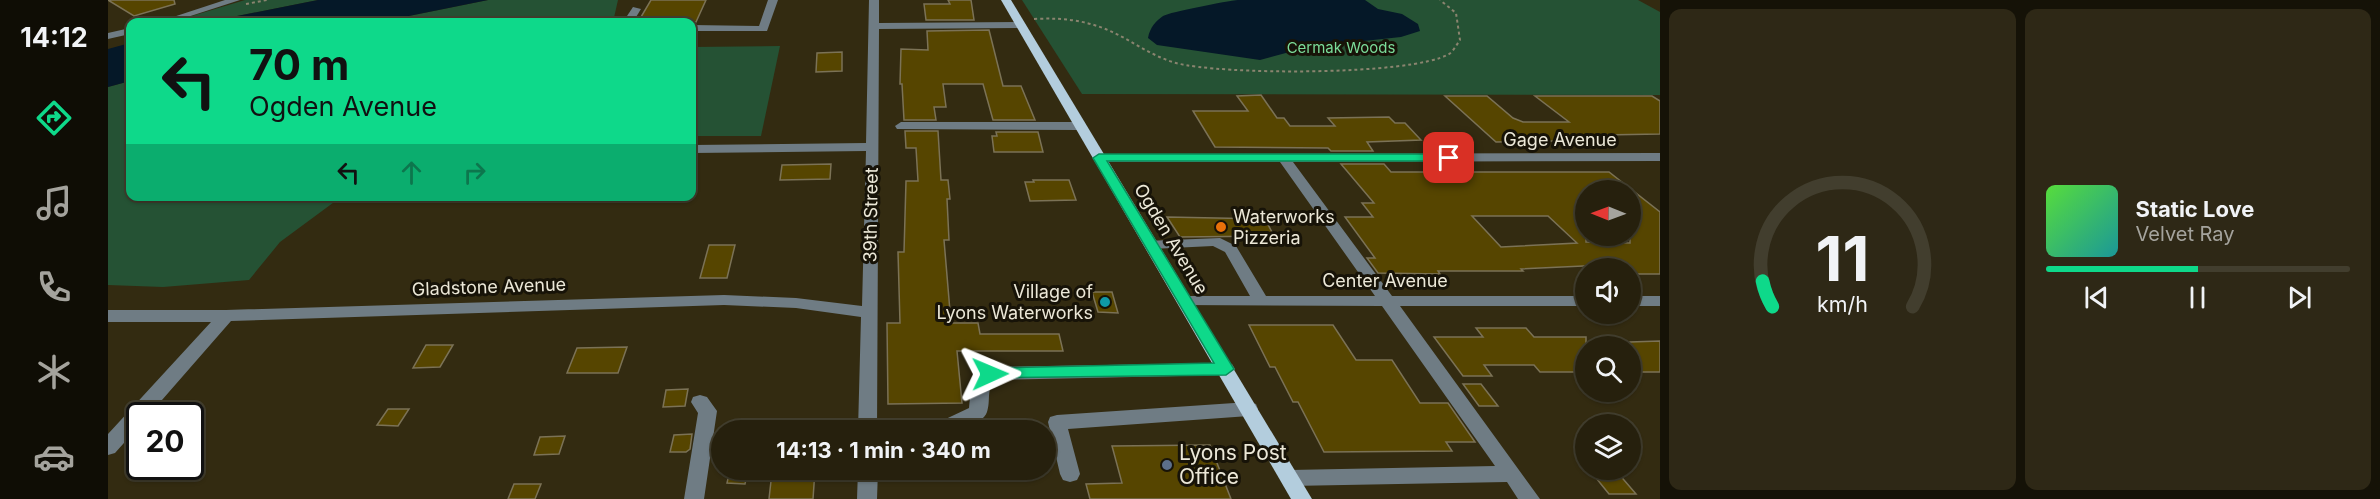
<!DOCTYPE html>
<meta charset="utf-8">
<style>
:root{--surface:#26200d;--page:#2e2816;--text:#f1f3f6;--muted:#a4a39d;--line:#423e2e;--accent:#0ed98a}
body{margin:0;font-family:Inter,sans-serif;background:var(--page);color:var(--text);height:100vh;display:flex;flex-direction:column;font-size:22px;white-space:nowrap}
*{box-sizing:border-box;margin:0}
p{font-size:20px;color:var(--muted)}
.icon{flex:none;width:33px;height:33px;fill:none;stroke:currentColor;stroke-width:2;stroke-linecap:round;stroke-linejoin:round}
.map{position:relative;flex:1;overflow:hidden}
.details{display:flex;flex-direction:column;gap:9px;padding:9px;background:#151207;width:720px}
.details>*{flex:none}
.guide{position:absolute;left:18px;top:18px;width:570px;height:183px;border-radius:12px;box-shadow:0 2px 4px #0004,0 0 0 2px var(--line);background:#0ed98a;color:#111;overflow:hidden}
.needle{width:39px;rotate:271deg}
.tools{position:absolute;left:1467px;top:180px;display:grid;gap:12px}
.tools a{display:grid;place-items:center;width:66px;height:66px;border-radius:50%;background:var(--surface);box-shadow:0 2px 4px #0004,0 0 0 2px var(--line);font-size:30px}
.speed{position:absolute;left:18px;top:402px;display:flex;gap:12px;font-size:30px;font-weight:700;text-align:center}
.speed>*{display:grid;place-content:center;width:78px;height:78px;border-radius:50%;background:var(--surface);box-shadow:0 2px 4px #0004,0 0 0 2px var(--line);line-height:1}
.speed .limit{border:3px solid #111;border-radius:9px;background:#fff;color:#111}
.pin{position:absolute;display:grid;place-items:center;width:51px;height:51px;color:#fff;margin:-26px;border-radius:12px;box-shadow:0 3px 9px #0006}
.me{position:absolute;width:66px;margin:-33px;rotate:89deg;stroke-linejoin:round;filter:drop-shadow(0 0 4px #0008)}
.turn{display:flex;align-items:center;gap:21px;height:126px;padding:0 24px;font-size:27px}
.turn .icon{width:78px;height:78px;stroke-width:2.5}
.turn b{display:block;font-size:42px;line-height:51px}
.lanes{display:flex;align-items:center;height:57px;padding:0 24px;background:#0003;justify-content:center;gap:30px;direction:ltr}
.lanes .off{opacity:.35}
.details .card{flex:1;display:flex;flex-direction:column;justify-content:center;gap:9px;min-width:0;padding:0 21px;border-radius:12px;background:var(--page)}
.details .dial{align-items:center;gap:0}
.dial svg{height:156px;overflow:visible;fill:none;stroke:var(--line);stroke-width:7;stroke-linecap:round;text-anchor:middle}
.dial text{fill:var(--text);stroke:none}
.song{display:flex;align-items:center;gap:18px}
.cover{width:72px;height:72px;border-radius:9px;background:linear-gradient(135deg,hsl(110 70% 55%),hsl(180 70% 35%))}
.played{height:6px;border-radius:3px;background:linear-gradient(90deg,var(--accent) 50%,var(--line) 50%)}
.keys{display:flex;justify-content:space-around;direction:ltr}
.details .tiles{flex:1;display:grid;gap:9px;grid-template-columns:repeat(2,1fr)}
.trip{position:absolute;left:603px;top:420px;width:345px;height:60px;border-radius:30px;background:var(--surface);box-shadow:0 2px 4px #0004,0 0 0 2px var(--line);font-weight:700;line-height:60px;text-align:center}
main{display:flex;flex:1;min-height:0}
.tabs{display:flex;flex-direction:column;width:108px;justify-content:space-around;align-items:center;background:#0f0d05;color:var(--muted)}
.tabs .icon{width:42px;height:42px}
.tabs .active{color:var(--accent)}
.tabs b{font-size:27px;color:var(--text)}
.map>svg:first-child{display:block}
</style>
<main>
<nav class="tabs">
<b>14:12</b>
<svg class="icon active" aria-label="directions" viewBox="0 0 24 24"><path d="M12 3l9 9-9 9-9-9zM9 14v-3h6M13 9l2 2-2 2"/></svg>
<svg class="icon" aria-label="music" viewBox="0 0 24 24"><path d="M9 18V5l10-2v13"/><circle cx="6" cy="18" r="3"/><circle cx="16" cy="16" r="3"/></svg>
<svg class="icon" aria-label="phone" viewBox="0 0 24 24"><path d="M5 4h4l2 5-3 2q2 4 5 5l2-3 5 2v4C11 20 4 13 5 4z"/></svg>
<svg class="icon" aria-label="climate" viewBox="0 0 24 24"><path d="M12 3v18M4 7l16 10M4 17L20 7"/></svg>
<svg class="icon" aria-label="car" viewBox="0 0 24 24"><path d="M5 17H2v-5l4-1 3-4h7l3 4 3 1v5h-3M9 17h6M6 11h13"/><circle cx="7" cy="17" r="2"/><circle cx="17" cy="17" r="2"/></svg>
</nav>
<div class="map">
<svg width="1552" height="499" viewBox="0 0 1552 499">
<rect width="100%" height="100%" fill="#332b11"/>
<!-- green -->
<g fill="#255234">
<polygon points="137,0 210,0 99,22 64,22"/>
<polygon points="380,0 510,0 505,22 271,22"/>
<polygon points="914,0 1530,0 1552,12 1552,95 974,94"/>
<polygon points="672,46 653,136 584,136 584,47"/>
<polygon points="22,81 22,196 233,197 172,242 141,280 55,287 0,285 0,87"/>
</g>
<!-- water -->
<g fill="#051828">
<polygon points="210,0 380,0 271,22 99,22"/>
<path d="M1130,0H1257L1270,9L1294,14L1310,24L1312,31L1293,37L1200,47L1152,60L1049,45L1040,38C1042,27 1048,21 1055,16C1062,12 1119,1 1130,0Z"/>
<polygon points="22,43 22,81 0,87 0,49"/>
</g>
<!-- building -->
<g fill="#564500" stroke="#7b7256" stroke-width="1.5" fill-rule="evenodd">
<polygon points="0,0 66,0 67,4 26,16"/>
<polygon points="543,0 598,0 588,22 530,22"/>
<polygon points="840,0 863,0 866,20 818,20 816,4 842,4"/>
<polygon points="881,30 895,86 913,86 927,120 885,120 875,84 835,84 838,107 826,107 828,120 796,120 794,84 792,84 793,49 820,50 819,31"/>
<polygon points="734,52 734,71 708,72 709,53"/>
<polygon points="1153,95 1169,118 1176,118 1182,126 1227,126 1220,118 1281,117 1287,123 1297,123 1313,140 1259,142 1265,151 1223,151 1220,148 1107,147 1085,111 1140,111 1129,96"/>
<polygon points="1337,96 1379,96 1405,118 1415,122 1461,122 1427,96 1544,96 1552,101 1552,134 1495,135 1501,140 1388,142"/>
<polygon points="797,131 830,131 833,180 840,180 842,199 839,199 841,240 836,240 843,323 870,323 872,334 951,334 955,351 849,351 854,403 780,404 779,323 792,323 790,252 796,252 798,181 810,181 808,148 798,148"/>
<polygon points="888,132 930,132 935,152 886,152 884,136 889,136"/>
<polygon points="723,164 722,179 672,180 674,165"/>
<path d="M1233,164H1276L1283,172H1501L1552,212V274H1522V268H1500L1497,265L1413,269L1415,271H1330L1332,274L1270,273L1259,258H1267L1237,217H1265L1254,203H1266ZM1478,190H1522V243L1478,242ZM1364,216H1440L1469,243L1393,247Z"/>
<polygon points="925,180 961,180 968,200 922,201 917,182 926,182"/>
<polygon points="1059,217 1157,219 1166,236 1072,237"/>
<polygon points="601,245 627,245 619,278 592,278"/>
<polygon points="984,292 1004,292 1010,313 990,312"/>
<polygon points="1141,325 1225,325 1248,360 1284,360 1312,403 1340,403 1367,442 1338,442 1344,451 1216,452 1190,402 1185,402 1167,367 1162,367"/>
<polygon points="1368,328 1418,328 1426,337 1478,337 1478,372 1432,372 1426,365 1376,365 1384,376 1355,376 1326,337 1375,337"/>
<polygon points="1552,341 1552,372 1522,372 1522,342"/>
<polygon points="318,345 345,345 332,367 305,368"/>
<polygon points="519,347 510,373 459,373 469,348"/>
<polygon points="1355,384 1373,384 1390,406 1371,406"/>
<polygon points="580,389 577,406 555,407 558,390"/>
<polygon points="280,409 301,409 290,426 269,425"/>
<polygon points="584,434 582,449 578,452 562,452 566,435"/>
<polygon points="457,436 451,454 426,455 432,437"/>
<polygon points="1102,445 1123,499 982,499 978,484 1014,483 1004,446"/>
<polygon points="622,470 640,470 637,484 619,483"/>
<polygon points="672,470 707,470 705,499 661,499 663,481 671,481"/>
<polygon points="1484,473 1510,473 1528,494 1501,494"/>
<polygon points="406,484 433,484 427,499 400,499"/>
</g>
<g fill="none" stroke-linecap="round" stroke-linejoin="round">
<!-- path -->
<g stroke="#8a846f" stroke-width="2" stroke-dasharray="3 3" stroke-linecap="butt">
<polyline points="138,4 159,0"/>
<path d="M926,19C961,17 988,22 1018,39C1034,48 1050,58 1068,63C1112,75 1303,76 1341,54C1345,52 1349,44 1352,40L1348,13L1332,0"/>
</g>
<!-- minor -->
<g fill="#6f7c84" fill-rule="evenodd">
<polygon points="117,0 132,0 64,22 50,22"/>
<polygon points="660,0 670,0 659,31 584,31 584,25 651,26"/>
<polygon points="761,0 771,0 771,23 913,22 918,25 913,28 771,29 769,430 750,430 753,317 688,308 616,305 123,321 40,416 32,416 32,425 7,453 0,455 0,434 103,322 0,322 0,310 118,310 616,295 688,298 754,306 758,151 584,153 584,145 758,143"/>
<polygon points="525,7 533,9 525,22 515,22"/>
<polygon points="22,28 22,34 0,39 0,33"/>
<polygon points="793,122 972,122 978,126 972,130 789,129 787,126"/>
<polygon points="1552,153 1552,161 1185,162 1284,296 1478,296 1478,306 1292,306 1432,499 1410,499 1399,482 1182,486 1175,484 1172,478 1175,472 1182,470 1387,466 1274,306 1071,305 1069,301 1077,296 1142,296 1117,252 1105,246 1043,249 1036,244 1038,241 1112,238 1128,246 1158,296 1267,296 1172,162 991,162 985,158 991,154"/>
<rect x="1522" y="296" width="30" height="10"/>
<path d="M1118,363L1124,364L1127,369L1124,374L1118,375L887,380C878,389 883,401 879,412C874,428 836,431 822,430L825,425L861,408C863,391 863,373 882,367Z"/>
<polygon points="592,395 599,397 609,411 596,499 576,499 590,413 583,402 585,397"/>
<polygon points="1141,402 1148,404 1150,409 1148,414 1141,416 960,429 972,474 969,480 962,482 955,480 952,474 940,422 942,417 949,415"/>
<polygon points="750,470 770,470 769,499 749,499"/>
</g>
<!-- major -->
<polygon fill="#b3cddd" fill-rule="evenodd" points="893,0 903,0 1204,499 1183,499"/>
</g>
<!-- route -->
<polygon fill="#0ed98a" stroke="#098d5a" stroke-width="1.5" points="991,154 1341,154 1347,158 1341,161 999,161 1126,369 1118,375 876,378 873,374 876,370 882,368 1106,363 985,158"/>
<!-- markers -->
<circle fill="#e8710a" stroke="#171308" stroke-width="2" cx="1113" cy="227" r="6"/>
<circle fill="#0f9aa8" stroke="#171308" stroke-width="2" cx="997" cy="302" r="6"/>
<circle fill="#5c6f8a" stroke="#171308" stroke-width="2" cx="1059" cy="465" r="6"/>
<g text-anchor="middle" stroke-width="6" stroke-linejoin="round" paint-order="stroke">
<!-- far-park labels -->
<g font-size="15" fill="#7bdc99" stroke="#171308">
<text x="1233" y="53">Cermak Woods</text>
</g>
<!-- street labels -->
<g font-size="18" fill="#ece8d8" stroke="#171308">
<text x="1452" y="146">Gage Avenue</text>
<text transform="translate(763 215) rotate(-89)" y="6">39th Street</text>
<text transform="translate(1063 239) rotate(59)" y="6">Ogden Avenue</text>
<text x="1277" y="287">Center Avenue</text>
<text transform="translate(381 287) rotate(-2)" y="6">Gladstone Avenue</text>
</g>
<!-- poi labels -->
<g font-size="18" fill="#ece8d8" stroke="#171308" text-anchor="start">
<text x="1125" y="223">Waterworks<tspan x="1125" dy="21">Pizzeria</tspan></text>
<text x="985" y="298" text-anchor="end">Village of<tspan x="985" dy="21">Lyons Waterworks</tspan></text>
</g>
<!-- near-poi labels -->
<g font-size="21" fill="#ece8d8" stroke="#171308" text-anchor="start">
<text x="1071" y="460">Lyons Post<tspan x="1071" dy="24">Office</tspan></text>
</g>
</g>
</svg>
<div class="tools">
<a><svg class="needle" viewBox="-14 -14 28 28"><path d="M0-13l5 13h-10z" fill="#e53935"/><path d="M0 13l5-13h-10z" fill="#a4a39d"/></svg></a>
<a><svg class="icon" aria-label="sound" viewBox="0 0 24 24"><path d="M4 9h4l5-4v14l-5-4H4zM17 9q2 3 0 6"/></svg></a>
<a><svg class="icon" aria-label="search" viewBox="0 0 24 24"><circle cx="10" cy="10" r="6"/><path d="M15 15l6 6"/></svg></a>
<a><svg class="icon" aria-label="layers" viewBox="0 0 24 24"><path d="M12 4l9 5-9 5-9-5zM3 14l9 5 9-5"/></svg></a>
</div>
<div class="speed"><div class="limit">20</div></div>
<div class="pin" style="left:1341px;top:158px;background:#d93025"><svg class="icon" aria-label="arrive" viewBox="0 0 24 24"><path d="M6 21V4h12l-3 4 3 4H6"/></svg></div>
<svg class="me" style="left:882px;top:374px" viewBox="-20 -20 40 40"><path d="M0-17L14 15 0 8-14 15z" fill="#0ed98a" stroke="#fff" stroke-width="4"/></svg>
<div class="trip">14:13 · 1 min · 340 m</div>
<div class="guide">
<div class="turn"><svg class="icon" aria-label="left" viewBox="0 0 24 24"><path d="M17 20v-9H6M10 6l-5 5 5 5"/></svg><div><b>70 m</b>Ogden Avenue</div></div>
<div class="lanes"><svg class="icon" aria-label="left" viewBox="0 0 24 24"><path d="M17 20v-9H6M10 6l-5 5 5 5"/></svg><svg class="icon off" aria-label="ahead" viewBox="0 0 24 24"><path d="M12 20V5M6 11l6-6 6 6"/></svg><svg class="icon off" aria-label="right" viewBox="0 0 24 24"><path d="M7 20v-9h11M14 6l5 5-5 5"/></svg></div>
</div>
</div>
<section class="details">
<div class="tiles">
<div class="card dial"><svg viewBox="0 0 100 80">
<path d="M14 69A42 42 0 1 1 86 69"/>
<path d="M14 69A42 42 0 0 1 9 56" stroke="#0ed98a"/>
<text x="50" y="56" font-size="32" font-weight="700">11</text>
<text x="50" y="72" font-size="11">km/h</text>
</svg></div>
<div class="card">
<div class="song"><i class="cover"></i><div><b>Static Love</b><p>Velvet Ray</p></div></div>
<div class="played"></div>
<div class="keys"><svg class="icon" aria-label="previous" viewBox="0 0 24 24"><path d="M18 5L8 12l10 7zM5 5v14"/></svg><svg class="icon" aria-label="pause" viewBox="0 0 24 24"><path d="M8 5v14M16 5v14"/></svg><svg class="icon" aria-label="next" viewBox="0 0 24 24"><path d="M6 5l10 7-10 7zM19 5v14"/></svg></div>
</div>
</div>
</section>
</main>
